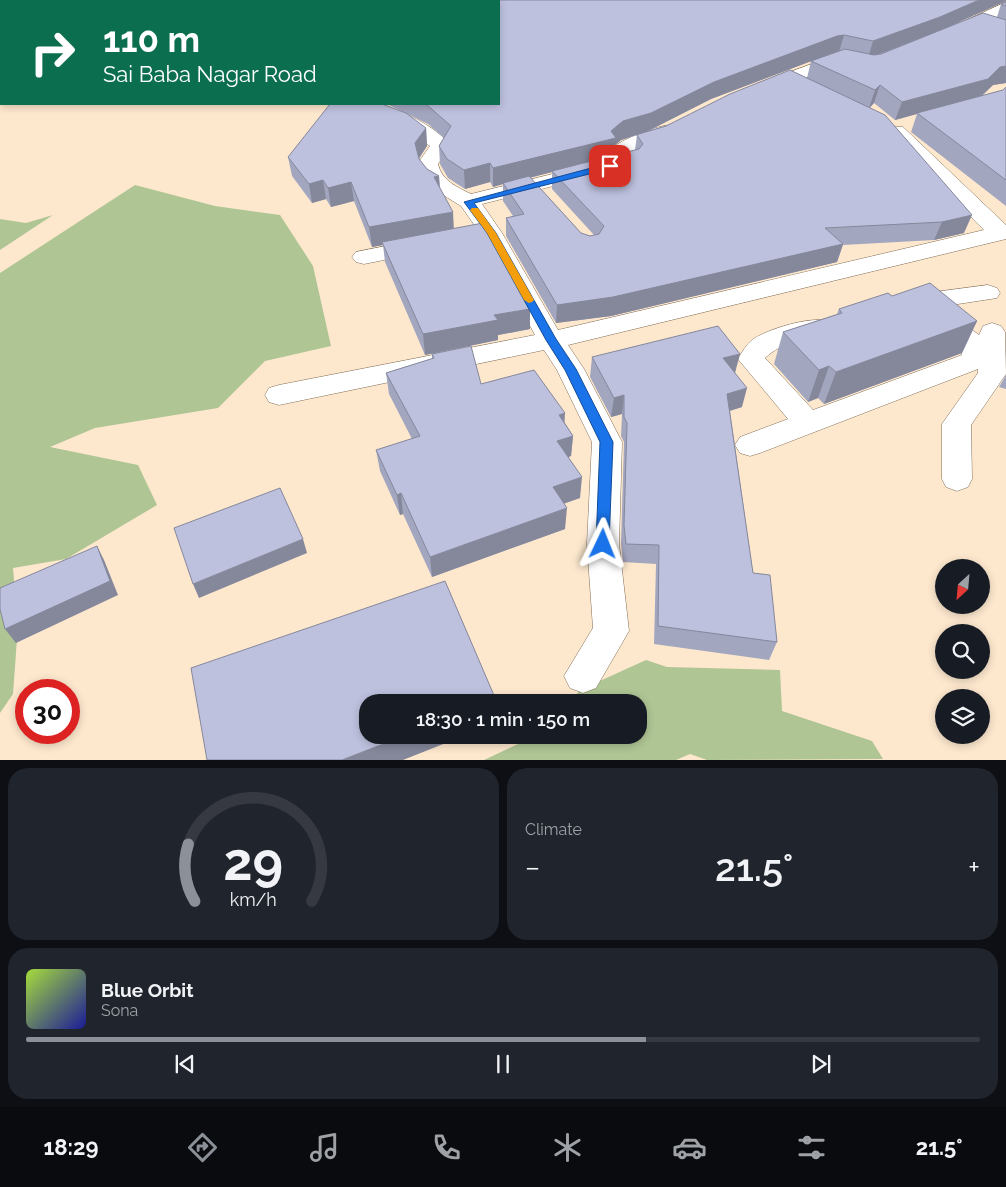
<!DOCTYPE html>
<meta charset="utf-8">
<style>
:root{--surface:#171b24;--page:#20242c;--text:#f1f3f6;--muted:#9ea1a6;--line:#363941;--accent:#8c9099}
body{margin:0;font-family:Raleway,sans-serif;background:var(--page);color:var(--text);height:100vh;display:flex;flex-direction:column;font-size:19px;white-space:nowrap}
*{box-sizing:border-box;margin:0}
p{font-size:16px;color:var(--muted)}
.icon{flex:none;width:28px;height:28px;fill:none;stroke:currentColor;stroke-width:2;stroke-linecap:round;stroke-linejoin:round}
.map{position:relative;height:760px;overflow:hidden}
.sheet{display:flex;flex-direction:column;gap:8px;padding:8px;background:#0d0f14;flex:1}
.sheet>*{flex:none}
.guide{position:absolute;left:0px;top:0px;width:500px;height:105px;box-shadow:0 2px 8px #0003;background:#0b6e4f;color:#fff;overflow:hidden}
.needle{width:32px;rotate:206deg}
.tools{position:absolute;left:935px;top:559px;display:grid;gap:10px}
.tools a{display:grid;place-items:center;width:55px;height:55px;border-radius:50%;background:var(--surface);box-shadow:0 2px 8px #0003;font-size:25px}
.speed{position:absolute;left:15px;top:679px;display:flex;gap:10px;font-size:25px;font-weight:700;text-align:center}
.speed>*{display:grid;place-content:center;width:65px;height:65px;border-radius:50%;background:var(--surface);box-shadow:0 2px 8px #0003;line-height:1}
.speed .limit{border:8px solid #d22;background:#fff;color:#111}
.pin{position:absolute;display:grid;place-items:center;width:42px;height:42px;color:#fff;margin:-21px;border-radius:10px;box-shadow:0 2px 8px #0006}
.me{position:absolute;width:55px;margin:-28px;rotate:2deg;stroke-linejoin:round;filter:drop-shadow(0 0 4px #0008)}
.turn{display:flex;align-items:center;gap:18px;height:105px;padding:0 20px;font-size:22px}
.turn .icon{width:65px;height:65px;stroke-width:2.5}
.turn b{display:block;font-size:35px;line-height:42px}
.big{font-size:38px;font-weight:600;line-height:1.1}
.sheet .card{flex:1;display:flex;flex-direction:column;justify-content:center;gap:8px;min-width:0;padding:0 18px;border-radius:20px;background:var(--page)}
.sheet .dial{align-items:center;gap:0}
.dial svg{height:130px;overflow:visible;fill:none;stroke:var(--line);stroke-width:7;stroke-linecap:round;text-anchor:middle}
.dial text{fill:var(--text);stroke:none}
.song{display:flex;align-items:center;gap:15px}
.cover{width:60px;height:60px;border-radius:8px;background:linear-gradient(135deg,hsl(80 70% 55%),hsl(240 70% 35%))}
.played{height:5px;border-radius:2px;background:linear-gradient(90deg,var(--accent) 65%,var(--line) 65%)}
.keys{display:flex;justify-content:space-around;direction:ltr}
.heat{display:flex;justify-content:space-between;align-items:center;font-size:28px;direction:ltr}
.sheet .tiles{flex:1;display:grid;gap:8px;grid-template-columns:1fr 1fr}
.card:last-child{grid-column:span 2}
.trip{position:absolute;left:359px;top:694px;width:288px;height:50px;border-radius:20px;background:var(--surface);box-shadow:0 2px 8px #0003;font-weight:600;line-height:50px;text-align:center}
.menu{display:flex;height:80px;justify-content:space-around;align-items:center;background:#090b0e;color:var(--muted)}
.menu .icon{width:35px;height:35px}
.menu .selected{color:var(--accent)}
.menu b{font-size:22px;color:var(--text)}
.map>svg:first-child{display:block}
</style>
<div class="map">
<svg width="1006" height="760" viewBox="0 0 1006 760">
<rect width="100%" height="100%" fill="#fde8ce"/>
<!-- green -->
<g fill="#afc594">
<polygon points="135,185 215,206 280,215 313,266 331,346 265,361 218,408 95,428 50,447 138,465 157,505 66,559 13,568 18,625 13,694 0,713 0,273"/>
<polygon points="53,215 0,250 0,219 26,223"/>
<polygon points="646,660 667,667 780,670 782,711 872,741 883,759 707,760 690,754 676,760 484,760 537,735 638,735 638,702 570,702 580,690"/>
</g>
<g fill="none" stroke-linecap="round" stroke-linejoin="round">
<!-- street casing -->
<g stroke="#816e57" stroke-width="1">
<g id="street">
<polygon points="455,0 473,0 474,1 456,1"/>
<polygon points="1006,2 1006,13 964,33 952,33 950,30 952,27"/>
<polygon points="839,54 850,56 853,60 850,64 840,64 769,92 757,92 754,88 757,84"/>
<path d="M394,110C412,115 439,130 450,145L438,164C442,181 457,187 471,194L617,158L611,150C619,139 665,122 678,125L681,129L678,133L632,152L639,161L636,165L482,204L502,233L558,330L984,230L889,135L886,131L889,127H903L1006,225V239L568,345L584,369L622,442L619,544L629,631L596,688L583,693L570,688L564,676L593,628L587,544L592,442L557,370L544,350L279,405L269,402L265,395L269,388L279,385L535,335L480,233L461,206L430,187L422,177L418,163L430,146L387,120L385,116L387,112Z"/>
<polygon points="421,239 429,241 433,246 429,251 364,264 356,262 352,257 356,252"/>
<polygon points="988,285 997,288 1000,293 997,298 919,310 910,308 907,302 910,296 919,294"/>
<path d="M939,310L948,312L979,335L983,326L992,323L1001,326L1005,332L1006,374L971,425L972,479L968,487L957,491L946,487L942,479V424L978,373V369L760,453L750,456L740,453L735,445L740,437L788,419L738,359C742,352 746,345 752,340C767,329 811,316 828,321L832,327L828,333C806,339 783,341 765,358L813,410L962,355C960,337 935,332 926,318L930,312Z"/>
</g>
</g>
<!-- street -->
<use href="#street" fill="#fff" fill-rule="evenodd"/>
</g>
<!-- wall -->
<g fill="#a3a6bf" fill-rule="evenodd">
<path d="M1006,1L959,22L997,17L1001,4L1006,2V83L993,85L982,96L1003,90L1006,87V206L911,132L917,114L895,120L874,103L870,108L964,233L934,240L843,245L837,262L611,316L556,323L506,236V218L513,216L503,201V184L493,187L490,182L465,189L448,178L440,164L439,146L444,138L428,124L387,104H384H499ZM811,61L807,78L666,126L650,130L711,99ZM637,135L635,150L614,156L615,145L621,140L638,135ZM552,172V189L594,235L590,236L581,233L530,178Z"/>
<polygon points="426,128 427,146 419,159 427,169 439,176 440,188 453,229 530,309 530,329 498,335 498,340 425,355 385,262 383,245 372,247 354,201 331,207 326,199 312,203 292,176 288,157"/>
<polygon points="892,296 977,321 962,353 824,404 818,398 808,402 774,364 783,332 837,314 839,309"/>
<polygon points="432,354 481,384 565,423 573,436 571,456 568,457 580,498 563,503 565,529 432,577 403,514 400,515 380,471 376,450 412,439 389,394 386,373 432,359"/>
<polygon points="592,357 735,373 742,407 730,411 753,573 777,642 769,660 654,644 656,564 623,562 621,544 624,442 621,436 622,414 611,417 590,377"/>
<polygon points="1006,375 1006,389 999,387"/>
</g>
<!-- shaded-wall -->
<g fill="#85879b">
<polygon points="187,0 210,0 204,1 187,1"/>
<polygon points="979,0 1006,0 1006,1 934,33 868,58 873,41"/>
<polygon points="844,35 839,52 833,53 711,99 648,131 621,140 615,145 614,157 503,184 503,183 503,184 493,187 493,168 611,131 623,121 714,82 837,36"/>
<polygon points="1006,66 1006,83 993,85 981,96 895,120 902,102 1000,67"/>
<polygon points="880,85 874,103 869,108 875,90"/>
<polygon points="426,128 427,146 416,162 415,143"/>
<polygon points="490,163 490,182 465,189 464,170"/>
<polygon points="439,176 440,195 434,177"/>
<polygon points="323,180 326,199 312,203 309,184"/>
<polygon points="351,182 354,201 331,207 328,188"/>
<polygon points="453,212 454,232 382,242 383,245 372,247 369,227"/>
<polygon points="972,215 964,233 934,240 942,222"/>
<polygon points="843,244 837,262 611,316 556,323 557,305"/>
<polygon points="530,309 530,329 498,335 498,340 425,355 423,334 494,315"/>
<polygon points="977,321 962,353 824,404 836,372"/>
<polygon points="740,354 735,373 718,377 723,358"/>
<polygon points="829,366 818,398 808,402 819,370"/>
<polygon points="747,388 742,407 722,413 727,394"/>
<polygon points="624,395 622,414 611,417 614,398"/>
<polygon points="565,413 564,433 559,415"/>
<polygon points="573,436 571,456 556,462 557,441"/>
<polygon points="582,477 580,498 552,508 553,487"/>
<polygon points="401,493 403,514 400,515 397,495"/>
<polygon points="567,508 565,529 432,577 430,557"/>
<polygon points="303,539 307,553 199,598 193,584"/>
<polygon points="97,546 104,560 118,595 16,643 5,629"/>
<polygon points="406,735 466,735 403,760 342,760"/>
</g>
<!-- building -->
<g fill="#bec1de" stroke="#85879b">
<polygon points="477,0 979,0 940,17 873,41 844,35 837,36 714,82 651,113 623,121 611,131 616,138 493,168 490,163 464,170 447,159 439,146 451,126 427,105 423,104 499,104 499,1 473,1"/>
<polygon points="1006,2 1006,6 1001,4"/>
<polygon points="983,13 1006,20 1006,66 1000,67 988,79 902,102 880,85 875,90 811,61 845,49 874,55 881,54"/>
<polygon points="790,70 885,115 972,215 942,222 825,228 843,244 613,297 557,305 506,218 524,214 503,183 529,176 581,233 590,236 599,234 604,226 552,171 639,149 643,144 637,135 639,134 666,126 730,94"/>
<polygon points="1006,87 1006,180 917,113 1003,90"/>
<polygon points="330,104 382,104 406,113 426,128 415,143 419,159 427,169 439,176 434,177 453,212 369,227 351,182 328,188 323,180 309,184 288,157"/>
<polygon points="483,223 530,309 494,315 498,320 423,334 382,242"/>
<polygon points="930,283 977,321 836,372 829,366 819,370 783,332 842,313 839,309 888,293 892,296"/>
<polygon points="718,326 740,354 723,358 747,388 727,394 753,573 770,575 777,642 658,626 659,545 626,544 624,525 627,423 624,417 624,395 614,398 592,357"/>
<polygon points="471,346 481,384 534,370 565,413 559,415 573,436 557,441 582,477 553,487 567,508 430,557 401,493 397,495 376,450 420,436 386,373 434,358 432,354"/>
<polygon points="280,488 303,539 193,584 174,528"/>
<polygon points="97,546 110,581 5,629 0,609 0,588"/>
<polygon points="445,581 496,700 490,702 368,702 368,735 406,735 342,760 207,760 191,668"/>
</g>
<!-- route -->
<polygon fill="#1a73e8" stroke="#114b97" points="610,163 613,164 613,168 474,203 496,233 556,339 576,369 613,442 609,544 607,548 598,548 596,544 600,442 565,370 546,340 487,233 464,202"/>
<!-- slow -->
<polygon fill="#f59e0b" points="472,208 478,208 496,233 534,300 532,302 529,303 524,300 487,233 470,210"/>
</svg>
<div class="tools">
<a><svg class="needle" viewBox="-14 -14 28 28"><path d="M0-13l5 13h-10z" fill="#e53935"/><path d="M0 13l5-13h-10z" fill="#9ea1a6"/></svg></a>
<a><svg class="icon" aria-label="search" viewBox="0 0 24 24"><circle cx="10" cy="10" r="6"/><path d="M15 15l6 6"/></svg></a>
<a><svg class="icon" aria-label="layers" viewBox="0 0 24 24"><path d="M12 4l9 5-9 5-9-5zM3 14l9 5 9-5"/></svg></a>
</div>
<div class="speed"><div class="limit">30</div></div>
<div class="pin" style="left:610px;top:166px;background:#d93025"><svg class="icon" aria-label="arrive" viewBox="0 0 24 24"><path d="M6 21V4h12l-3 4 3 4H6"/></svg></div>
<svg class="me" style="left:603px;top:544px" viewBox="-20 -20 40 40"><path d="M0-17L14 15 0 8-14 15z" fill="#1a73e8" stroke="#fff" stroke-width="4"/></svg>
<div class="trip">18:30 · 1 min · 150 m</div>
<div class="guide">
<div class="turn"><svg class="icon" aria-label="right" viewBox="0 0 24 24"><path d="M7 20v-9h11M14 6l5 5-5 5"/></svg><div><b>110 m</b>Sai Baba Nagar Road</div></div>
</div>
</div>
<section class="sheet">
<div class="tiles">
<div class="card dial"><svg viewBox="0 0 100 80">
<path d="M14 69A42 42 0 1 1 86 69"/>
<path d="M14 69A42 42 0 0 1 10 34" stroke="#8c9099"/>
<text x="50" y="56" font-size="32" font-weight="700">29</text>
<text x="50" y="72" font-size="11">km/h</text>
</svg></div>
<div class="card"><p>Climate</p>
<div class="heat"><a>−</a><b class="big">21.5°</b><a>+</a></div>
</div>
<div class="card">
<div class="song"><i class="cover"></i><div><b>Blue Orbit</b><p>Sona</p></div></div>
<div class="played"></div>
<div class="keys"><svg class="icon" aria-label="previous" viewBox="0 0 24 24"><path d="M18 5L8 12l10 7zM5 5v14"/></svg><svg class="icon" aria-label="pause" viewBox="0 0 24 24"><path d="M8 5v14M16 5v14"/></svg><svg class="icon" aria-label="next" viewBox="0 0 24 24"><path d="M6 5l10 7-10 7zM19 5v14"/></svg></div>
</div>
</div>
</section>
<nav class="menu">
<b>18:29</b>
<svg class="icon selected" aria-label="directions" viewBox="0 0 24 24"><path d="M12 3l9 9-9 9-9-9zM9 14v-3h6M13 9l2 2-2 2"/></svg>
<svg class="icon" aria-label="music" viewBox="0 0 24 24"><path d="M9 18V5l10-2v13"/><circle cx="6" cy="18" r="3"/><circle cx="16" cy="16" r="3"/></svg>
<svg class="icon" aria-label="phone" viewBox="0 0 24 24"><path d="M5 4h4l2 5-3 2q2 4 5 5l2-3 5 2v4C11 20 4 13 5 4z"/></svg>
<svg class="icon" aria-label="climate" viewBox="0 0 24 24"><path d="M12 3v18M4 7l16 10M4 17L20 7"/></svg>
<svg class="icon" aria-label="car" viewBox="0 0 24 24"><path d="M5 17H2v-5l4-1 3-4h7l3 4 3 1v5h-3M9 17h6M6 11h13"/><circle cx="7" cy="17" r="2"/><circle cx="17" cy="17" r="2"/></svg>
<svg class="icon" aria-label="filters" viewBox="0 0 24 24"><path d="M4 7h16M4 17h16"/><circle cx="9" cy="7" r="2"/><circle cx="15" cy="17" r="2"/></svg>
<b>21.5°</b>
</nav>
